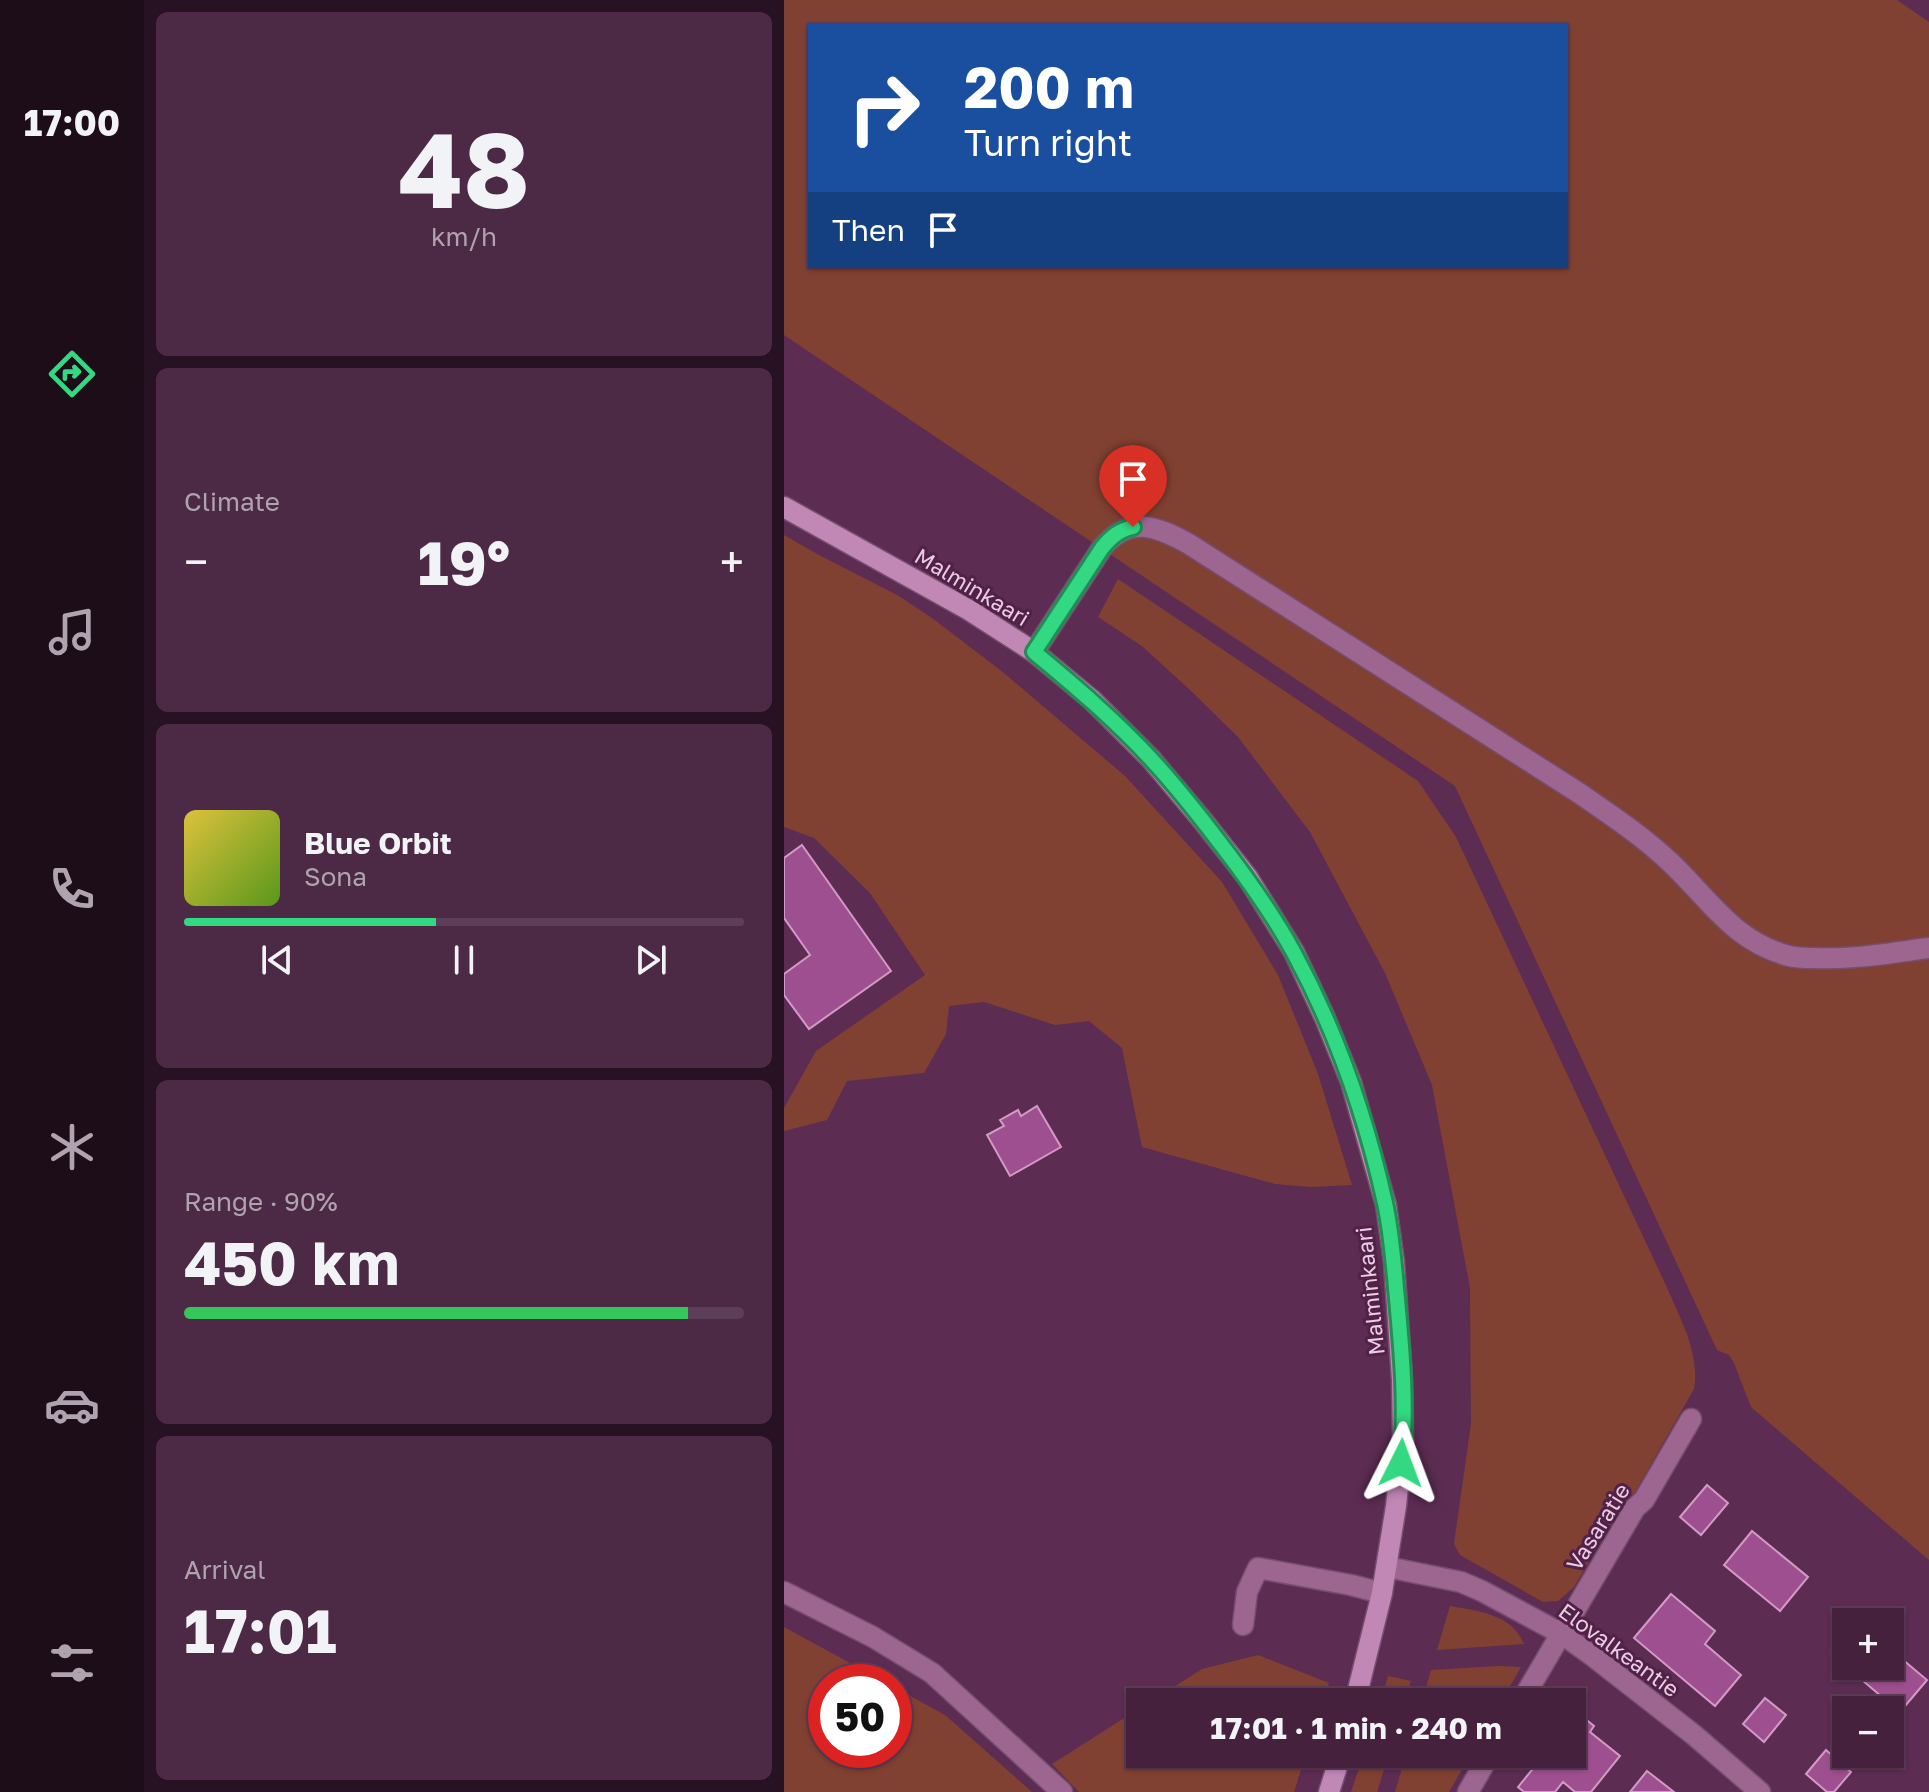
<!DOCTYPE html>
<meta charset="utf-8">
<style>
:root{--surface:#45213e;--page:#4c2945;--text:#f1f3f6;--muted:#b0a3b0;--line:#5d3e58;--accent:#33d882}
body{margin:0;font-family:"Golos Text",sans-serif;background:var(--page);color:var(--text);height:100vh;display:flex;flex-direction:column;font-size:30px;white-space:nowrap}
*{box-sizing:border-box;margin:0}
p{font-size:26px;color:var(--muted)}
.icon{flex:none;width:44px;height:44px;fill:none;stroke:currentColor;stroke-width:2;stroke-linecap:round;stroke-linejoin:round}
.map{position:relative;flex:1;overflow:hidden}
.details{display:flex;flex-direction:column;gap:12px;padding:12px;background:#261222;width:640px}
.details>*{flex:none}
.guide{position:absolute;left:24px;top:24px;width:760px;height:244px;border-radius:0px;box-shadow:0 2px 6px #0004,0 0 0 2px var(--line);background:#1a4fa0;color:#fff;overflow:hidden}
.controls{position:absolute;left:1048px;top:1608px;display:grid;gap:16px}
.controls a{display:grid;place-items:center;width:72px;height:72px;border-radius:0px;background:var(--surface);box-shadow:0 2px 6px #0004,0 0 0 2px var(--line);font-size:40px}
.speed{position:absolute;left:24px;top:1664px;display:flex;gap:16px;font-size:40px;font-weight:700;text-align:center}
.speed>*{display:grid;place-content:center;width:104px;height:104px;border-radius:50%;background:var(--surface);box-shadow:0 2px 6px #0004,0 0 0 2px var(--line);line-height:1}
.speed .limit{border:12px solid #d22;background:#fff;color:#111}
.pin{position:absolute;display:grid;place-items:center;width:68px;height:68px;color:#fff;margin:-82px -34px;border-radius:50% 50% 50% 0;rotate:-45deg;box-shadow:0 0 8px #0007}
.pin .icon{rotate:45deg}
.me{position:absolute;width:88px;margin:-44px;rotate:3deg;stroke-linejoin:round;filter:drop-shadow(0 0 6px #0008)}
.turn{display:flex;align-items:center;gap:28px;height:168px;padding:0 24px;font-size:36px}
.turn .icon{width:104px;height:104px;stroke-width:2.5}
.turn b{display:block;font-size:56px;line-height:68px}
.then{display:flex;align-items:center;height:76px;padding:0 24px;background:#0003;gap:16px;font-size:30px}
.big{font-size:60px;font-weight:700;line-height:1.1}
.details .card{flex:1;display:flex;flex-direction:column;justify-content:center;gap:12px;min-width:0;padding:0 28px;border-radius:12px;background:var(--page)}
.details .dial{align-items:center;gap:0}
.dial b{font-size:104px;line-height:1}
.song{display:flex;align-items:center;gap:24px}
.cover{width:96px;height:96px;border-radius:12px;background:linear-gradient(135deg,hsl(50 70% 55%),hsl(90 70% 35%))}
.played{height:8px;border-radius:4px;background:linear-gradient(90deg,var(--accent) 45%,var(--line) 45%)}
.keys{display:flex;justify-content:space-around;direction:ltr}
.heat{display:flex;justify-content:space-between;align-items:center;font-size:44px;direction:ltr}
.charge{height:12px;border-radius:6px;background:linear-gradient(90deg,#34c759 90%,var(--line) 0)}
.trip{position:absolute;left:342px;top:1688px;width:460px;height:80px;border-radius:0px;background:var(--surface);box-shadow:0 2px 6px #0004,0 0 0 2px var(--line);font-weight:700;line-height:80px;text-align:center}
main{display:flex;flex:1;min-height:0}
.tabs{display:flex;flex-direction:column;width:144px;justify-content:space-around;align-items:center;background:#1c0d19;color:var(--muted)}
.tabs .icon{width:56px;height:56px}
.tabs .active{color:var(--accent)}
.tabs b{font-size:36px;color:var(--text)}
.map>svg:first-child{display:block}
</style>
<main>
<nav class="tabs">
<b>17:00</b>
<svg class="icon active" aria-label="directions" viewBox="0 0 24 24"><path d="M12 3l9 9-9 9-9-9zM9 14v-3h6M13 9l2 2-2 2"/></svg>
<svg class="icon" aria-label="music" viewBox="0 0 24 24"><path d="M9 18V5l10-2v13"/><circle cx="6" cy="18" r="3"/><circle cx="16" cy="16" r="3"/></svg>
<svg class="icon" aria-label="phone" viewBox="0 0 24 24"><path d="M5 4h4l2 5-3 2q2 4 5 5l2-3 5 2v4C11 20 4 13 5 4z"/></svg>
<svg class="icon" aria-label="climate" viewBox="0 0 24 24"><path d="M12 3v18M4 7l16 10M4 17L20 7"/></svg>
<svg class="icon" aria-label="car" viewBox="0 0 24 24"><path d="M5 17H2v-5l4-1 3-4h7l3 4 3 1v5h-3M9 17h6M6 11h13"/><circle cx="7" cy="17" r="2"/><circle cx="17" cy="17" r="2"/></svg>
<svg class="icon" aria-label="filters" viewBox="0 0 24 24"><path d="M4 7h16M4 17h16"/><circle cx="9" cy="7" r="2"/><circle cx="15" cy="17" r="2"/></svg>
</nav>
<section class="details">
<div class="card dial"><b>48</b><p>km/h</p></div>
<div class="card"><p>Climate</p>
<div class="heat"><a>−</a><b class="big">19°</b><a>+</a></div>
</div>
<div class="card">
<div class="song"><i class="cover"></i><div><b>Blue Orbit</b><p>Sona</p></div></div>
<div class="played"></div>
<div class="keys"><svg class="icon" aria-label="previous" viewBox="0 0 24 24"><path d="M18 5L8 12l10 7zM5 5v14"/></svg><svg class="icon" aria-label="pause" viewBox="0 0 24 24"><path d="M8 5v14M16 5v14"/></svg><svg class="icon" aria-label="next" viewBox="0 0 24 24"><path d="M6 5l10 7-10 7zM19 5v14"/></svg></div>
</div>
<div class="card"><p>Range · 90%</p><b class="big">450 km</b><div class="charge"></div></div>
<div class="card"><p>Arrival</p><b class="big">17:01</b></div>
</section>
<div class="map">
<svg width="1145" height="1792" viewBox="0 0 1145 1792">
<rect width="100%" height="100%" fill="#5c2c53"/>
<!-- green -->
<g fill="#814132" fill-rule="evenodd">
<path d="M0,0H1113L1145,22V1560L967,1407L950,1363L945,1355L933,1350L671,786L0,335ZM26,26H782V266H26Z"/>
<polygon points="0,535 35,555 113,595 148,618 220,673 341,776 438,882 494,975 534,1074 568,1185 527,1187 491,1184 358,1147 338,1048 305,1021 271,1025 200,1002 165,1006 162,1034 140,1073 63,1081 43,1120 0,1131 0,1108 32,1051 141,975 86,893 30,838 0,827"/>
<path d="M334,579L634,781L672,837L879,1279C893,1312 917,1353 910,1389L850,1494L844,1495L790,1587L774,1601L759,1602L676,1555L670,1544L687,1424L686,1288L648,1085L601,973L526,832L454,737L406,690L359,647L314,617Z"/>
<path d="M666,1606C694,1611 728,1614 740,1644L653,1650Z"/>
<polygon points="0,1627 101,1682 42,1682 42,1750 110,1750 110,1687 161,1715 248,1792 0,1792"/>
<polygon points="474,1655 545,1683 539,1702 366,1702 418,1669"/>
<polygon points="714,1666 737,1667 717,1702 638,1702 647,1670"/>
<polygon points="604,1676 627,1681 620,1702 597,1702"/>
<polygon points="356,1708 356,1754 522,1754 510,1792 295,1792 268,1764"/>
<polygon points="580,1754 605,1754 593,1792 567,1792"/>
<polygon points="622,1754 687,1754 665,1792 611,1792"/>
</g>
<!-- building -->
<g fill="#9e4f8f" stroke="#d39ac6" stroke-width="2">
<polygon points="18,845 107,971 25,1029 0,995 0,974 26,955 0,918 0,858"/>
<polygon points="253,1106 277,1147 226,1176 203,1135 220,1126 216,1120 234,1110 237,1116"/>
<polygon points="923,1485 944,1503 917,1535 896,1517"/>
<polygon points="968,1531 1024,1577 996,1611 940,1565"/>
<polygon points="887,1594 931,1631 921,1644 957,1675 931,1706 850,1638"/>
<polygon points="1062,1636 1062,1666 1106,1666 1106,1649 1143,1680 1116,1712 1047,1654"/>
<polygon points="981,1698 1002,1715 980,1742 959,1724"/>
<polygon points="794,1713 810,1726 806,1732 836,1756 807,1792 791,1792 779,1782 771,1792 740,1792 734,1787 761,1754 788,1754 788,1720"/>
<polygon points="1042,1750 1067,1772 1050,1792 1043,1792 1022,1774"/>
<polygon points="863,1771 890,1792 846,1792"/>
</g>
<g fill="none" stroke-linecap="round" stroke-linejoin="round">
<!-- minor casing -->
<g stroke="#764d6f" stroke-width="23">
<g id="minor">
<path d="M250,652L318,548C346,515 372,526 405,544L795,793C827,815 860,837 887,863C926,900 949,941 1005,956C1013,958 1022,958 1030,958C1068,960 1107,953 1145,948"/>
<polyline points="603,1567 677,1582 698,1591 778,1634 810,1657 910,1735 976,1792"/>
<polyline points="0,1592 89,1637 148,1673 278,1792"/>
<polyline points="459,1625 463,1592 474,1568 567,1585 598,1593"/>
<polyline points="737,1702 851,1508 860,1500 907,1419"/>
<polyline points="684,1792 706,1754"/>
</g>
</g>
<!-- major casing -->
<g stroke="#764d6f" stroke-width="23">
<g id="major">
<polyline points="0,507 185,610 250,652 308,700 367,759 419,821 464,878 510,952 541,1018 567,1082 602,1205 610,1262 618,1380 619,1441 612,1506 598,1593 571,1702"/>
<polyline points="545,1792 557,1754"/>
</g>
</g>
<!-- minor -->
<use href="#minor" stroke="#9c6690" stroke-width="20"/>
<!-- major -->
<use href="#major" stroke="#c187b5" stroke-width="20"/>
</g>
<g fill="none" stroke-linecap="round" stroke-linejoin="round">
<!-- route casing -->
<g stroke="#218c54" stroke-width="20">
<path id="route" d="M349,527C335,530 327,537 318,548L250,652C291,686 331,720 367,759C391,785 414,814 436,843C463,878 489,914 510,953C552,1031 582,1117 601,1203C608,1235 610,1268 613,1299C618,1353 623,1409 617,1463"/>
</g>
<!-- route -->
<use href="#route" stroke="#33d882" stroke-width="14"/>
</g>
<g text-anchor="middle" stroke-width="6" stroke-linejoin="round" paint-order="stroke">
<!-- street labels -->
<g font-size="22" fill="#eacce3" stroke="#512148">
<text transform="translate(188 587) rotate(31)" y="8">Malminkaari</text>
<text transform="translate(586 1291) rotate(-96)" y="8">Malminkaari</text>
<text transform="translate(814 1527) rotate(-58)" y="8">Vasaratie</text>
<text transform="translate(835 1650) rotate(36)" y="8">Elovalkeantie</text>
</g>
</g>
</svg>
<div class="controls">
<a>+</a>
<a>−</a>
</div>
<div class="speed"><div class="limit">50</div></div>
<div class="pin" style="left:349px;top:527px;background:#d93025"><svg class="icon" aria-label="arrive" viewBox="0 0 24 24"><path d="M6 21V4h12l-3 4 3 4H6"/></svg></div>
<svg class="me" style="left:617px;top:1463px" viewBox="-20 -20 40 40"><path d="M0-17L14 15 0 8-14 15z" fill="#33d882" stroke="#fff" stroke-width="4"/></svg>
<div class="trip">17:01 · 1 min · 240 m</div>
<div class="guide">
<div class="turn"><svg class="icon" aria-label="right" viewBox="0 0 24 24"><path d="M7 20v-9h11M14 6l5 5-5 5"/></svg><div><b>200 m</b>Turn right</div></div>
<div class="then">Then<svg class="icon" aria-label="arrive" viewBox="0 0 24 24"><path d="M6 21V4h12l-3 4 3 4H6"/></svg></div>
</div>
</div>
</main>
